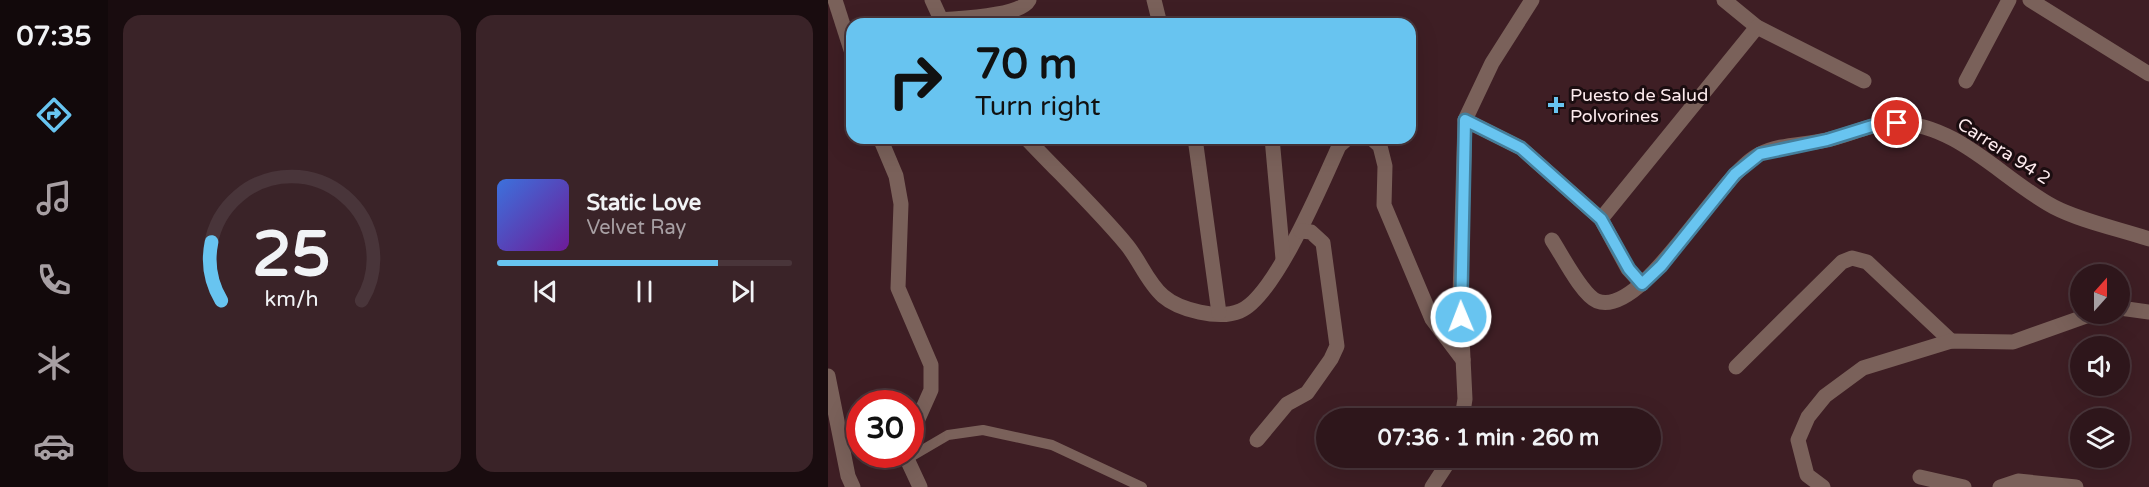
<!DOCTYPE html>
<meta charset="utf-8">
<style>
:root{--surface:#2e161b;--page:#3a2328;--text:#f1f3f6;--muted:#a79fa3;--line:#49353a;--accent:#68c4f0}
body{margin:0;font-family:"Varela Round",sans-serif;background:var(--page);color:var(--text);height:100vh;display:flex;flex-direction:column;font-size:22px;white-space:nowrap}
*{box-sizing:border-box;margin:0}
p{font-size:20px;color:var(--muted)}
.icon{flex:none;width:33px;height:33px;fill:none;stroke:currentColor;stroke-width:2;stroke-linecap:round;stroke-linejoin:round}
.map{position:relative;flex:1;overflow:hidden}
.panel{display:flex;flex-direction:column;gap:15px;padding:15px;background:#190c0f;width:720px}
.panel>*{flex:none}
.banner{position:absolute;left:18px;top:18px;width:570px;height:126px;border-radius:18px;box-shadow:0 6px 24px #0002,0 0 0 2px var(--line);background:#68c4f0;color:#111;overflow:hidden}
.needle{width:39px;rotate:21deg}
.tools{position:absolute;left:1242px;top:264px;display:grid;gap:12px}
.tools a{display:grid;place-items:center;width:60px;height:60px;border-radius:50%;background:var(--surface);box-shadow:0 6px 24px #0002,0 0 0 2px var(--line);font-size:30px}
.speed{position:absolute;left:18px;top:390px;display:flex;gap:12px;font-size:30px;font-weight:700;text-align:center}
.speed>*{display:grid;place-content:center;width:78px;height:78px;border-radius:50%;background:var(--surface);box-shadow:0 6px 24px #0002,0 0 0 2px var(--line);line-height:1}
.speed .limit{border:9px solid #d22;background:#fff;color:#111}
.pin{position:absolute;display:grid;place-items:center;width:51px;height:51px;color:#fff;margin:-26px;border:3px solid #fff;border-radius:50%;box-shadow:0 2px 6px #0007}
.me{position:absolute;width:66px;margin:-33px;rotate:359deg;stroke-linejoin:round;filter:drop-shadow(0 0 4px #0008)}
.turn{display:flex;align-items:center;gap:21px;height:126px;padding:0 30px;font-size:27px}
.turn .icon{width:78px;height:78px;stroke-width:2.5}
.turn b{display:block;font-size:42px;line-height:51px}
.panel .widget{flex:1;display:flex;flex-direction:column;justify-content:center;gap:9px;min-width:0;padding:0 21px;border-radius:18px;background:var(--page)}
.panel .dial{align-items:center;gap:0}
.dial svg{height:156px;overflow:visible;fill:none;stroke:var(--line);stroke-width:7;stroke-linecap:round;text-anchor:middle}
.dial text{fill:var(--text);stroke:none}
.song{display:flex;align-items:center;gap:18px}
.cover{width:72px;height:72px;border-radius:9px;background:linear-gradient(135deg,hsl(220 70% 55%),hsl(280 70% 35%))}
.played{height:6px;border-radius:3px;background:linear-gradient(90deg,var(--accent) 75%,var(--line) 75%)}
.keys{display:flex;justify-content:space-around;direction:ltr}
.panel .tiles{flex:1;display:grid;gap:15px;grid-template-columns:repeat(2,1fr)}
.trip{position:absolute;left:488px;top:408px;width:345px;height:60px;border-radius:30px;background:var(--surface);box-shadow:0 6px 24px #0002,0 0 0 2px var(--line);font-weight:700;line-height:60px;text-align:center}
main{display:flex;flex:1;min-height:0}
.tab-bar{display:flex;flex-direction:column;width:108px;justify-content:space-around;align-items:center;background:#12090b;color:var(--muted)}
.tab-bar .icon{width:42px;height:42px}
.tab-bar .selected{color:var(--accent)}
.tab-bar b{font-size:27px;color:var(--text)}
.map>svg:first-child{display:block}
</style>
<main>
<nav class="tab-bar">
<b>07:35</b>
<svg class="icon selected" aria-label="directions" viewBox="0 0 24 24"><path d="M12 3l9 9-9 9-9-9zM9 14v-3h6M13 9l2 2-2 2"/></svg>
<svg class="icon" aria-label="music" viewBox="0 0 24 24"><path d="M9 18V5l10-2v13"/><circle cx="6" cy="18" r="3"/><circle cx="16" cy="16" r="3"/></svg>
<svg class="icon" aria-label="phone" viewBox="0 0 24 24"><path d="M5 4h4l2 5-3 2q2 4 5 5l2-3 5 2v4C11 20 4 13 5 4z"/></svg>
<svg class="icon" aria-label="climate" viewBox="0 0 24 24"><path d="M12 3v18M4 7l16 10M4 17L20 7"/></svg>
<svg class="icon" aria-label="car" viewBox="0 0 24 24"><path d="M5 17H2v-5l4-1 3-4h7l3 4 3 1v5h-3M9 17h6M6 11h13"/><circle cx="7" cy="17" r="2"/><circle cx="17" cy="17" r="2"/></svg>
</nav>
<section class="panel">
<div class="tiles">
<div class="widget dial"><svg viewBox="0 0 100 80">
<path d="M14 69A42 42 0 1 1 86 69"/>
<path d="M14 69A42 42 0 0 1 9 39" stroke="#68c4f0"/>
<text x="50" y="56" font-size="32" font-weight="700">25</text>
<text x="50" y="72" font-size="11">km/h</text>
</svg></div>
<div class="widget">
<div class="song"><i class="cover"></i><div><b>Static Love</b><p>Velvet Ray</p></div></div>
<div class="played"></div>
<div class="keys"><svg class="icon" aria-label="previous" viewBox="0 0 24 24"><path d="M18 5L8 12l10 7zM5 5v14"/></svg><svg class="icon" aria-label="pause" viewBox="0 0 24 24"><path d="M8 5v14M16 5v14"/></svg><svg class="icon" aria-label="next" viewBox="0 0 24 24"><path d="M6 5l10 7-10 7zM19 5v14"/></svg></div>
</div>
</div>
</section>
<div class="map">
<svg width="1321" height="487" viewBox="0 0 1321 487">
<rect width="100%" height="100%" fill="#3e1e24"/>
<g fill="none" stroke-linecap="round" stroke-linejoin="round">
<!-- service -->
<polyline stroke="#7a615a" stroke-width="10" points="79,459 120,435 155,430 224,445 314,487"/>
<!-- minor -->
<g stroke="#7a615a" stroke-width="15">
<polyline points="7,0 24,53"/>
<polyline points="104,0 115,24"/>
<polyline points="326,0 332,24"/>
<polyline points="896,0 929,27 1036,81"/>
<polyline points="1202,0 1321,74"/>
<path d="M113,20C133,18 192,17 201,0"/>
<polyline points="1138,81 1181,0"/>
<polyline points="637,120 693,148 773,219 800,269 814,284"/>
<polyline points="52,138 68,176 73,204 70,288 103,365 103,390 82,437"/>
<path d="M198,138C231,173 267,207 298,244C311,259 319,282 335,296C351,310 391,320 412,311C447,297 495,181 511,146L520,138"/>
<polyline points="367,138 391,313"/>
<polyline points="444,138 455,259"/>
<polyline points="543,138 552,146 557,166 556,205 604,319 635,360"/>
<polyline points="773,219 929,27"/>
<path d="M724,240C734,255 754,295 769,301C815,319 890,174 932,154C952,144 977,145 998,140C1022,135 1043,123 1069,123C1130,124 1175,180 1226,207C1253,221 1291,229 1321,239"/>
<polyline points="1292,308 1321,312"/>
<polyline points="908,367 1014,262 1024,258 1039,262 1123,341"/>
<polyline points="0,376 20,476 25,487"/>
<polyline points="634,418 637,399 632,296 637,120 664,63 704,0"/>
<polyline points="429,440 459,404 479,393 503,359 509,346 495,243 483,232 473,231"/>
<polyline points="79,454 79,459 92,487"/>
<polyline points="1092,477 1136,487"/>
<polyline points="604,487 623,458"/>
<polyline points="995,487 979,475 970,440 980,417 997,396 1035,368 1123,341 1185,342 1264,314"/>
<polyline points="1172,487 1190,481 1248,487"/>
</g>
</g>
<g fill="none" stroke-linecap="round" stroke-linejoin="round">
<!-- route casing -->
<g stroke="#447f9c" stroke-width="15">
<polyline id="route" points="633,317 637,120 693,148 773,219 801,269 814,284 833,266 907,174 932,154 999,140 1044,126 1069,123"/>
</g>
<!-- route -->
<use href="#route" stroke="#68c4f0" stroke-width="10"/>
</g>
<!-- markers -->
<path fill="#68c4f0" stroke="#1b0d10" stroke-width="2" d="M725 96h6v6h6v6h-6v6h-6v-6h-6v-6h6z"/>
<g text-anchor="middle" stroke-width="6" stroke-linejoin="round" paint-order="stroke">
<!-- poi labels -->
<g font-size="18" fill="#feecef" stroke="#1b0d10" text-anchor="start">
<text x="742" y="101">Puesto de Salud<tspan x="742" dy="21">Polvorines</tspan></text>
</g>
<!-- street labels -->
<g font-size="18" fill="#feecef" stroke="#1b0d10">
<text transform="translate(1176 151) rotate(33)" y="6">Carrera 94 2</text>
</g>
</g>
</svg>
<div class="tools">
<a><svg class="needle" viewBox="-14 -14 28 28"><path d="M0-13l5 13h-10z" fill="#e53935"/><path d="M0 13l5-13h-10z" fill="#a79fa3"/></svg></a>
<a><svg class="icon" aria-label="sound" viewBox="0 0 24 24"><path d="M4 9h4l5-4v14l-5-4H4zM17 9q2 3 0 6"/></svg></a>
<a><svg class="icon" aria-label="layers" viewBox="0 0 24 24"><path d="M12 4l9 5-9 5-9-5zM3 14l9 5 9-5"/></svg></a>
</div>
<div class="speed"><div class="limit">30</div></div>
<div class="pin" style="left:1069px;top:123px;background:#d93025"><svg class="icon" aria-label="arrive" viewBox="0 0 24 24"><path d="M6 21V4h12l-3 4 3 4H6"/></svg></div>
<svg class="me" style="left:633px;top:317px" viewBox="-20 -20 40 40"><circle r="17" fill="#68c4f0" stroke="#fff" stroke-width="3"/><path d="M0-11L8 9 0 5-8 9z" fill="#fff"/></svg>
<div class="trip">07:36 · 1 min · 260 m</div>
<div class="banner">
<div class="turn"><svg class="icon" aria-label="right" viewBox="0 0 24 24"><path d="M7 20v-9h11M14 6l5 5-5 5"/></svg><div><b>70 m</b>Turn right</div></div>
</div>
</div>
</main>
